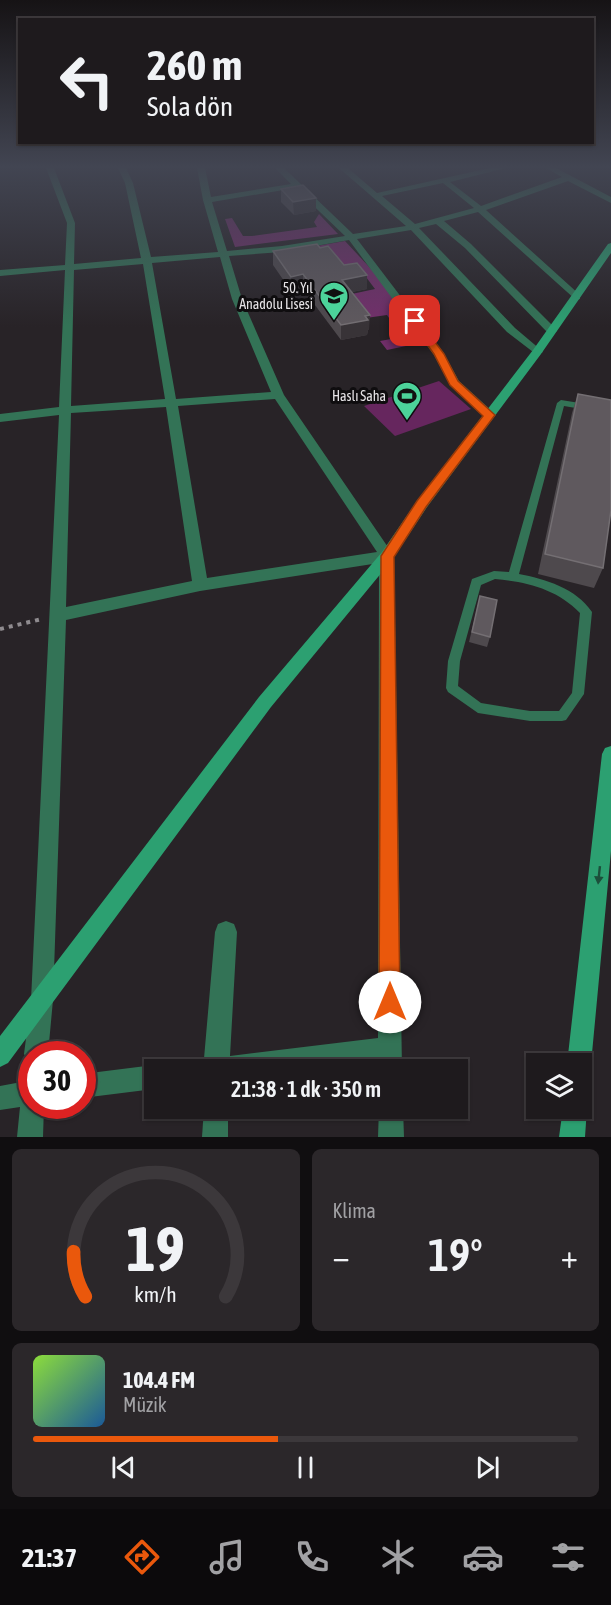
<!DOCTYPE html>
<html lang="tr">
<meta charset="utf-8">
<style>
:root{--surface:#1e1a1d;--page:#2b272a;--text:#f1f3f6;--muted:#a1a1a4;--line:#3c383b;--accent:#ea580c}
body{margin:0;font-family:"Asap Condensed",sans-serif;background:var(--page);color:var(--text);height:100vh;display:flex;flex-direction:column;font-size:22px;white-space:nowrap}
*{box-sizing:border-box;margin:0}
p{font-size:20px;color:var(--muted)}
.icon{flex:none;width:33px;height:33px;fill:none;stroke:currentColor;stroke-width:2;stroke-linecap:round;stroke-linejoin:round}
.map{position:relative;height:1137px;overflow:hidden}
.sheet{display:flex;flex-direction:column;gap:12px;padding:12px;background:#100e10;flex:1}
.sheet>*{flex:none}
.guide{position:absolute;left:18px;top:18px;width:576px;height:126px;border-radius:0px;box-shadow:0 2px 4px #0004,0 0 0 2px var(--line);background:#1e1a1d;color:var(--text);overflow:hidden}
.buttons{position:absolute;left:526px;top:1053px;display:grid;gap:12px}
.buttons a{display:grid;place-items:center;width:66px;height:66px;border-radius:0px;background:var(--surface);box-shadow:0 2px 4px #0004,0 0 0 2px var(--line);font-size:30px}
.speed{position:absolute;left:18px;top:1041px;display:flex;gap:12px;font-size:30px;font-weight:700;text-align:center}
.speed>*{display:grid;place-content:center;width:78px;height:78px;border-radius:50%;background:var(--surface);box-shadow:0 2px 4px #0004,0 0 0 2px var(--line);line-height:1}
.speed .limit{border:9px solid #d22;background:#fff;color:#111}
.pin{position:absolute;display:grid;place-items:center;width:51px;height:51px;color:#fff;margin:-26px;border-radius:12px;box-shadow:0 3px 9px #0006}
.me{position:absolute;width:66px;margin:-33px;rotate:0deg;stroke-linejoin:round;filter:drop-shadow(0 0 4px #0008)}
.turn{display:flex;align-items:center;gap:21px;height:126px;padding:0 30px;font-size:27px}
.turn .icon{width:78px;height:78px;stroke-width:2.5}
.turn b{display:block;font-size:42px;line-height:51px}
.big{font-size:45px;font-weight:600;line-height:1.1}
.sheet .card{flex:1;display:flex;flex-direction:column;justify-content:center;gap:9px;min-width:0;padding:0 21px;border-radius:9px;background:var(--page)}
.sheet .dial{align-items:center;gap:0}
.dial svg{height:156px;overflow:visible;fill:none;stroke:var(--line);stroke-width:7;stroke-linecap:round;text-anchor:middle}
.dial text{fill:var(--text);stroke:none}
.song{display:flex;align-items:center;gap:18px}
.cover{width:72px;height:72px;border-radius:9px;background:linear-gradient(135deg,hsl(90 70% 55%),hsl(210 70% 35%))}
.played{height:6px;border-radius:3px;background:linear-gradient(90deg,var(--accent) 45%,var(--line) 45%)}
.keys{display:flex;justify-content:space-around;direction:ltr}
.heat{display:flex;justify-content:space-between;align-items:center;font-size:33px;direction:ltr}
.sheet .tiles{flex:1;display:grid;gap:12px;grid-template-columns:1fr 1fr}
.card:last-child{grid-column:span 2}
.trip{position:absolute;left:144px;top:1059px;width:324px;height:60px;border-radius:0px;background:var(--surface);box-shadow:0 2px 4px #0004,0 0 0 2px var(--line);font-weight:600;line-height:60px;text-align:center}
.menu{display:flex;height:96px;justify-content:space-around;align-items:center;background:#0c0a0c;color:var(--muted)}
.menu .icon{width:42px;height:42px}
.menu .active{color:var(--accent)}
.menu b{font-size:27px;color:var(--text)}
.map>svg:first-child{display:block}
</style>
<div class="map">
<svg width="611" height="1137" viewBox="0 0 611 1137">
<rect width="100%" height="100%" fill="#282327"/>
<!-- green -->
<polygon fill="#66265e" points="439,381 471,409 395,436 364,406"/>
<!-- forest -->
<g fill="#722f6b">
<polygon points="319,214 338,234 235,247 225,219 232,218 243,236 252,236 317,227 314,222"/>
<polygon points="345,241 372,270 425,342 387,350 380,341 402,337 387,315 366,318 347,295 375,289 363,273 277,253"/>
</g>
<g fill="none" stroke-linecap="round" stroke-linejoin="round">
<!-- path -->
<polyline stroke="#8f8b8f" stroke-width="4" stroke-dasharray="4 5" stroke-linecap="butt" points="0,629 42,619"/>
<!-- lane -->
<path fill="#337356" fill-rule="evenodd" d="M561,400L611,408V414L564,406L519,574C545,579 576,588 592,612L584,694L566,720L562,721H530L478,713L448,692L446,688L448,661L472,579L494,571L509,572L557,403ZM495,579C527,582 557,589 580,613L572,693L559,711H530L481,703L458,686L460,661L481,585Z"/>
<!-- street -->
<g fill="#337356" fill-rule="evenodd">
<path d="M46,168H54L75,223L74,264L141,258L125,183L118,168H126L133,183L151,257L218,252L203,200L197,168H205L211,197L291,184L275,168H284L353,234L406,226L339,168H348L377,193L490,168H506L450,182L481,206L562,177L546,168H556L611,197V203L568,181L486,210L580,295V299L576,300L478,212L444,221L471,244L556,329L557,331L552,334L548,333L465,248L436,224L419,228L515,328L541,350L543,352L537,355L507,332L411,230L357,239L443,352L459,381L493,412L495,415L489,419L485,418L450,385L434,355L349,240L282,252L229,256L242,299L284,395L394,556L402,1070H378V1061L314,1070H203L215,932L218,924L226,921L234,924L237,932L230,1056L378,1038L379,563L200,591L66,620L53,1000L48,1054H32V1064L28,1062L24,1054L31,1000L59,415L0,422V414L59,407L65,270L0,276V270L65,265L67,223ZM443,183L474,208L415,224L382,196ZM295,188L345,236L282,246L227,251L212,202ZM220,257L232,299L271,392L176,399L152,263ZM143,264L165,399L71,406L74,270ZM275,399L377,552L207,578L178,406ZM166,407L192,581L66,607L71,413Z"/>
<polygon points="154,1065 163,1070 154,1070 154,1089 82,1098 82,1074"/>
<polygon points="32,1080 32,1106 44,1106 43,1137 17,1137 20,1107 0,1110 0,1086"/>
<polygon points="204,1108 228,1108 228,1137 202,1137"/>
<polygon points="379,1108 403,1108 404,1137 378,1137"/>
</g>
<!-- secondary -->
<g fill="#2ca071" fill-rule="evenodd">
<polygon points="611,243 611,253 541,354 427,507 392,560 271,707 8,1063 0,1067 0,1036 259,697 382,552 417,501 533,350 608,244"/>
<polygon points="611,746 611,851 591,1064 587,1072 582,1075 582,1064 567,1064 602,754 605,748"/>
<polygon points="582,1099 587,1108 585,1137 559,1137 563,1108 582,1108"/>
</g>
</g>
<!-- wall -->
<g fill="#4e494d">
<polygon points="281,189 316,198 316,211 294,215 281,202"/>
<polygon points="320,248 344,265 367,275 367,289 352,292 369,330 368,330 367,335 341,340 303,289 291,291 273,265 273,251"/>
<polygon points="578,394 603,568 594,588 538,574 572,413"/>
<polygon points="480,596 490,637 487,647 469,642"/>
</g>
<!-- shaded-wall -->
<g fill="#383337">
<polygon points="316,198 316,211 294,215 293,202"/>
<polygon points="303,274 303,289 291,291 291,277"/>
<polygon points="367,275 367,289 341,294 342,280"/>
<polygon points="370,315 369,330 368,330 367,335 341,340 341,325"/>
</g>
<!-- building -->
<g fill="#5f595e" stroke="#746f73" stroke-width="1.5">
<polygon points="303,185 316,198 293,202 281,189"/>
<polygon points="317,244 320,248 328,246 344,265 357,263 367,275 342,280 370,315 365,316 368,320 341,325 303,274 291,277 273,251"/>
<polygon points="578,394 611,400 611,510 603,568 545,554"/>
<polygon points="480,596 497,600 490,637 472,632"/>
</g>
<!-- one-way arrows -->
<defs><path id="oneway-solid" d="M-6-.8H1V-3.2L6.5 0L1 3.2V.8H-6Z" transform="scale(1.5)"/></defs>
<use fill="#1c4f3b" href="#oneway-solid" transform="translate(599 875) rotate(96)"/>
<!-- sky -->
<linearGradient id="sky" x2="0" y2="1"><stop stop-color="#161315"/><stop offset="0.51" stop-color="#424552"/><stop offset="1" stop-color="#424552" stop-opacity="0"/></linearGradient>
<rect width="611" height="327" fill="url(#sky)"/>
<!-- route -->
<polygon fill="#ea580c" stroke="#983908" stroke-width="1.5" points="412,319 418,319 444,354 458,381 495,415 426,507 394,557 400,1002 397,1010 390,1013 382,1010 379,1002 381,556 417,501 483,416 450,385 434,354 410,321"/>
<!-- icons -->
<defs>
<g id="school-pin" transform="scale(1.5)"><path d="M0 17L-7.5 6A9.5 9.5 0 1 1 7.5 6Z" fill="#4cd39a" stroke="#0f0d0f"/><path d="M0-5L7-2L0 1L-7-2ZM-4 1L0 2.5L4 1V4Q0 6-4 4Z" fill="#111"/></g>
<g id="stadium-pin" transform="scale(1.5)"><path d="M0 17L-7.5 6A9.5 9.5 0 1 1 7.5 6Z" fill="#4cd39a" stroke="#0f0d0f"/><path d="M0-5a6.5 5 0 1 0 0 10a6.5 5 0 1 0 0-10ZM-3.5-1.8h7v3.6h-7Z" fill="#111"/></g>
</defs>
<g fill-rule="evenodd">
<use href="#school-pin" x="334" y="296"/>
<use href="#stadium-pin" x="407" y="396"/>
</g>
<g text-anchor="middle" stroke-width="6" stroke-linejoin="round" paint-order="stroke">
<!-- far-poi labels -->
<g font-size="14" fill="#e6e3e6" stroke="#0f0d0f" text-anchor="end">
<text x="313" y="293">50. Yıl<tspan x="313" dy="16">Anadolu Lisesi</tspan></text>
<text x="386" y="401">Haslı Saha</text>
</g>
</g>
</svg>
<div class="buttons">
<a><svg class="icon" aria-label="layers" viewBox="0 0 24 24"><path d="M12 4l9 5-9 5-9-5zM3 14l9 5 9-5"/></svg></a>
</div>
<div class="speed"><div class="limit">30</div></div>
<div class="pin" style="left:415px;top:321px;background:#d93025"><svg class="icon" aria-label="arrive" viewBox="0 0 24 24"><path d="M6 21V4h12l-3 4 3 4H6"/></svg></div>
<svg class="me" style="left:390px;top:1002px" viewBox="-20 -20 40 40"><circle r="19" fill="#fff"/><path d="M0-13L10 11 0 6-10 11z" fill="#ea580c"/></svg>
<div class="trip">21:38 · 1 dk · 350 m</div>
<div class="guide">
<div class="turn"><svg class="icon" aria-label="left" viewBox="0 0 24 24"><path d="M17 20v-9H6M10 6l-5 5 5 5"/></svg><div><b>260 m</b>Sola dön</div></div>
</div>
</div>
<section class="sheet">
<div class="tiles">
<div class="card dial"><svg viewBox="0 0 100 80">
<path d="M14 69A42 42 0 1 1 86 69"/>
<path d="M14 69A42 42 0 0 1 8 46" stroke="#ea580c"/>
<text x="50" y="56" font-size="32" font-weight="700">19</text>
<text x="50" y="72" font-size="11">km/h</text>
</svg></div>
<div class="card"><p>Klima</p>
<div class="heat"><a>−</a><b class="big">19°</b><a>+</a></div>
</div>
<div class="card">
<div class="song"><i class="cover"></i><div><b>104.4 FM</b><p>Müzik</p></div></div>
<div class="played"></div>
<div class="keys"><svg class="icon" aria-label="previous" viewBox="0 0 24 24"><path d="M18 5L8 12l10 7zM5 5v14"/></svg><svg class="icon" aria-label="pause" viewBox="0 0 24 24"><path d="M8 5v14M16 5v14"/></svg><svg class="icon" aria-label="next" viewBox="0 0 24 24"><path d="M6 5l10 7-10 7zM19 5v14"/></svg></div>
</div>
</div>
</section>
<nav class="menu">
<b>21:37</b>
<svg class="icon active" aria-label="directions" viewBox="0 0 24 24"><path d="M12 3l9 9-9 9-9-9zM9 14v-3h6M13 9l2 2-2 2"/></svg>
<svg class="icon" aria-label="music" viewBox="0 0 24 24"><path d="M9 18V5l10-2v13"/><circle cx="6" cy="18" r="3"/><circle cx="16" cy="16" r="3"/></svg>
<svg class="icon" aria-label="phone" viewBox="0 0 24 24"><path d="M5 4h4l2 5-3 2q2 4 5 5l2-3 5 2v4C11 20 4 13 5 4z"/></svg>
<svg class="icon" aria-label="climate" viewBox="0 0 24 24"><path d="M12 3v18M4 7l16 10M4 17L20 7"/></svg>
<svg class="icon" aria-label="car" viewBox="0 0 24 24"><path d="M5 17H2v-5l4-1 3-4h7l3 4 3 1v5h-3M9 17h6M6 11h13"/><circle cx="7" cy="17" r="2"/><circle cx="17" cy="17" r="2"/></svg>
<svg class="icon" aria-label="filters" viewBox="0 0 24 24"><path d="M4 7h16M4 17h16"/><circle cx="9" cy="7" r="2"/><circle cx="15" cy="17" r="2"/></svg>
</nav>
